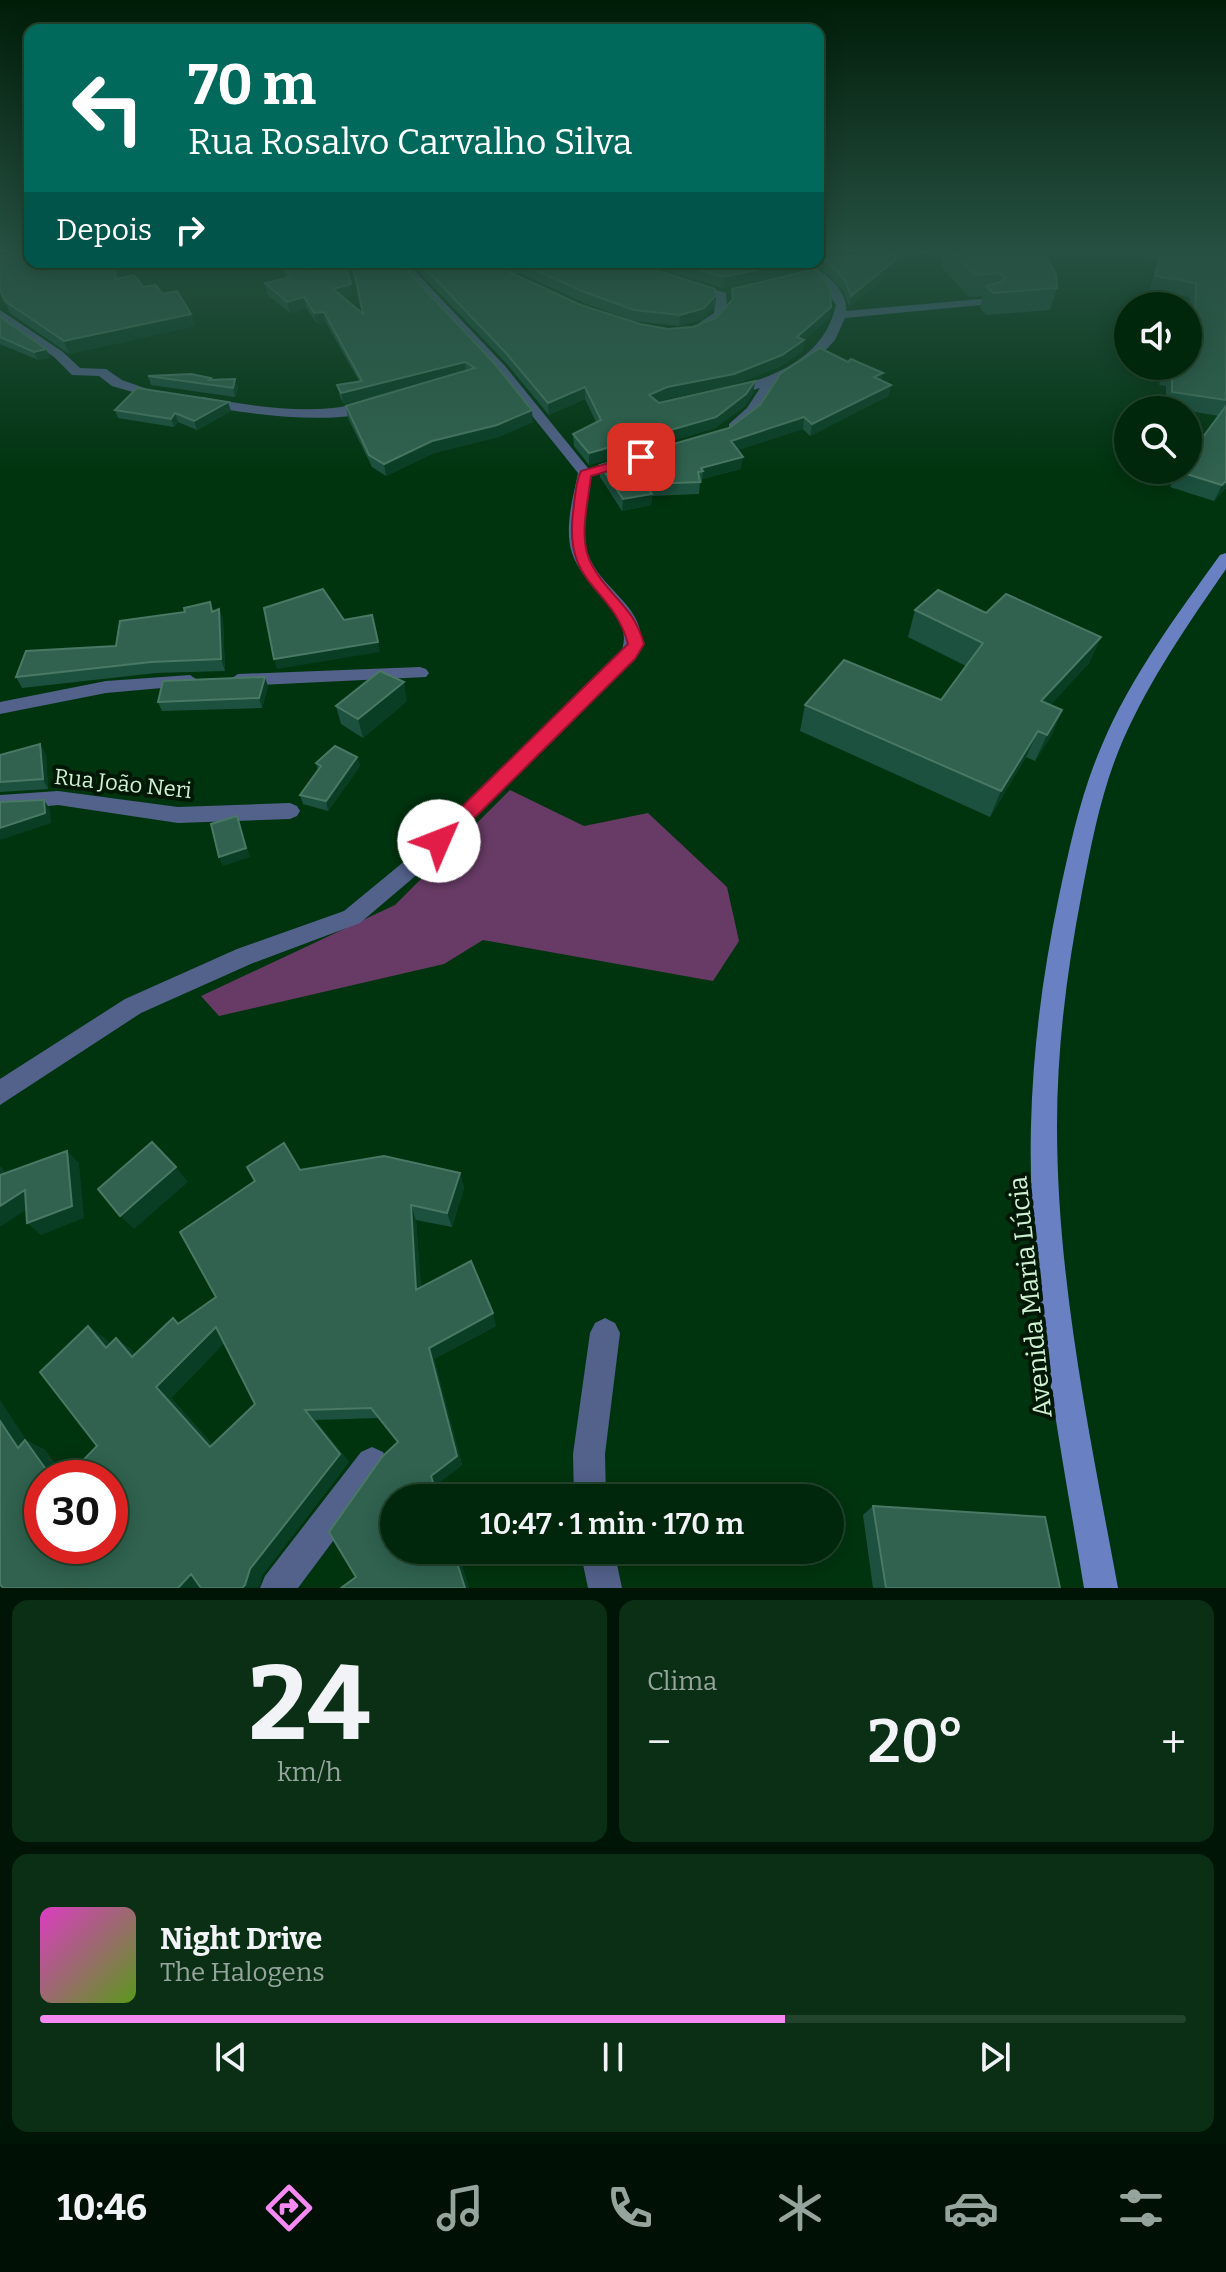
<!DOCTYPE html>
<html lang="pt">
<meta charset="utf-8">
<style>
:root{--surface:#00270b;--page:#0a2f14;--text:#f1f3f6;--muted:#95a59d;--line:#22442c;--accent:#f489f1}
body{margin:0;font-family:Bitter,serif;background:var(--page);color:var(--text);height:100vh;display:flex;flex-direction:column;font-size:30px;white-space:nowrap}
*{box-sizing:border-box;margin:0}
p{font-size:26px;color:var(--muted)}
.icon{flex:none;width:44px;height:44px;fill:none;stroke:currentColor;stroke-width:2;stroke-linecap:round;stroke-linejoin:round}
.map{position:relative;height:1588px;overflow:hidden}
.drawer{display:flex;flex-direction:column;gap:12px;padding:12px;background:#001506;flex:1}
.drawer>*{flex:none}
.top-card{position:absolute;left:24px;top:24px;width:800px;height:244px;border-radius:16px;box-shadow:0 4px 20px #0003,0 0 0 2px var(--line);background:#00695c;color:#fff;overflow:hidden}
.buttons{position:absolute;left:1114px;top:292px;display:grid;gap:16px}
.buttons a{display:grid;place-items:center;width:88px;height:88px;border-radius:50%;background:var(--surface);box-shadow:0 4px 20px #0003,0 0 0 2px var(--line);font-size:40px}
.speed{position:absolute;left:24px;top:1460px;display:flex;gap:16px;font-size:40px;font-weight:700;text-align:center}
.speed>*{display:grid;place-content:center;width:104px;height:104px;border-radius:50%;background:var(--surface);box-shadow:0 4px 20px #0003,0 0 0 2px var(--line);line-height:1}
.speed .limit{border:12px solid #d22;background:#fff;color:#111}
.pin{position:absolute;display:grid;place-items:center;width:68px;height:68px;color:#fff;margin:-34px;border-radius:16px;box-shadow:0 4px 12px #0006}
.me{position:absolute;width:88px;margin:-44px;rotate:46deg;stroke-linejoin:round;filter:drop-shadow(0 0 6px #0008)}
.turn{display:flex;align-items:center;gap:28px;height:168px;padding:0 32px;font-size:36px}
.turn .icon{width:104px;height:104px;stroke-width:2.5}
.turn b{display:block;font-size:56px;line-height:68px}
.then{display:flex;align-items:center;height:76px;padding:0 32px;background:#0003;gap:16px;font-size:30px}
.big{font-size:60px;font-weight:600;line-height:1.1}
.drawer .card{flex:1;display:flex;flex-direction:column;justify-content:center;gap:12px;min-width:0;padding:0 28px;border-radius:16px;background:var(--page)}
.drawer .dial{align-items:center;gap:0}
.dial b{font-size:104px;line-height:1}
.song{display:flex;align-items:center;gap:24px}
.cover{width:96px;height:96px;border-radius:12px;background:linear-gradient(135deg,hsl(310 70% 55%),hsl(90 70% 35%))}
.played{height:8px;border-radius:4px;background:linear-gradient(90deg,var(--accent) 65%,var(--line) 65%)}
.keys{display:flex;justify-content:space-around;direction:ltr}
.heat{display:flex;justify-content:space-between;align-items:center;font-size:44px;direction:ltr}
.drawer .tiles{flex:1;display:grid;gap:12px;grid-template-columns:1fr 1fr}
.card:last-child{grid-column:span 2}
.trip{position:absolute;left:380px;top:1484px;width:464px;height:80px;border-radius:40px;background:var(--surface);box-shadow:0 4px 20px #0003,0 0 0 2px var(--line);font-weight:600;line-height:80px;text-align:center}
.tabs{display:flex;height:128px;justify-content:space-around;align-items:center;background:#001004;color:var(--muted)}
.tabs .icon{width:56px;height:56px}
.tabs .on{color:var(--accent)}
.tabs b{font-size:36px;color:var(--text)}
.map>svg:first-child{display:block}
</style>
<div class="map">
<svg width="1226" height="1588" viewBox="0 0 1226 1588">
<rect width="100%" height="100%" fill="#00340f"/>
<!-- green -->
<polygon fill="#683b66" points="510,790 584,826 648,813 727,887 739,941 713,981 483,940 444,964 219,1016 201,996 395,905"/>
<g fill="none" stroke-linecap="round" stroke-linejoin="round">
<!-- street -->
<g fill="#53628b" fill-rule="evenodd">
<polygon points="913,251 940,251 869,263 864,260"/>
<polygon points="1127,251 1166,251 1171,254 1166,257"/>
<path d="M395,262H406L505,366L592,473C588,498 579,529 588,554C601,592 654,610 638,655L426,867L360,923L253,963L141,1013L0,1105V1079L125,999L237,949L344,911L412,855L621,653C637,611 583,589 572,553C564,528 573,498 578,473L497,372Z"/>
<path d="M794,262C815,262 850,289 846,311L991,298L997,301L991,304L845,318L835,340L820,356L777,382L757,414L739,430H729V424L747,408L760,388L728,397L723,396V390C773,378 824,359 836,305C825,285 811,275 794,262Z"/>
<polygon points="687,280 726,293 727,310 718,323 699,327 699,323 714,313 716,297 687,284"/>
<polygon points="0,310 63,352 80,368 106,369 122,380 167,396 160,400 112,386 99,376 72,375 54,357 5,324 0,319"/>
<path d="M203,397C246,405 289,412 333,408C347,407 370,398 381,406C349,429 237,413 198,404V398Z"/>
<polygon points="420,667 426,669 429,673 426,677 238,686 229,680 238,674"/>
<polygon points="190,675 199,681 196,685 106,693 0,714 0,702 106,681"/>
<polygon points="58,791 178,807 290,803 297,806 300,811 297,816 290,819 178,823 58,805 0,811 0,795"/>
<polygon points="605,1318 615,1323 620,1333 605,1454 606,1498 574,1498 573,1454 590,1333 595,1323"/>
<polygon points="372,1447 383,1452 388,1463 383,1474 298,1588 260,1588 265,1576 361,1452"/>
<polygon points="580,1550 614,1550 622,1588 588,1588"/>
</g>
<!-- secondary -->
<path fill="#6981c2" fill-rule="evenodd" d="M1226,553V569C1188,624 1150,679 1123,740C1102,788 1092,840 1082,892C1067,970 1057,1047 1057,1126C1057,1282 1090,1436 1118,1588H1084C1059,1435 1027,1280 1031,1125C1033,1047 1043,972 1059,896C1070,845 1081,793 1102,745C1131,676 1177,615 1220,555Z"/>
</g>
<!-- wall -->
<g fill="#1c513f" fill-rule="evenodd">
<polygon points="944,251 1043,251 1057,288 1050,310 987,315 980,308 983,296 969,297 941,267"/>
<polygon points="1099,251 1131,251 1130,256"/>
<polygon points="1139,251 1162,251 1160,258 1162,251 1226,251 1226,488 1214,501 1170,487 1178,470 1219,416 1166,407 1166,386 1159,385 1164,366 1188,366 1190,297 1149,290 1159,260 1137,257"/>
<polygon points="2,256 30,262 116,262 118,278 162,294 191,314 195,326 69,354 10,313 0,291"/>
<polygon points="825,259 894,270 849,307 843,291 823,269"/>
<polygon points="277,262 300,262 312,272 353,295 344,298 363,313 399,262 533,422 498,437 434,453 386,476 372,467 348,418 346,406 409,388 344,404 340,397 337,385 359,381 326,323 317,324 306,308 290,313 267,294 265,283 287,278"/>
<polygon points="410,262 631,262 716,295 715,306 703,319 679,326 633,321 584,303 520,273 512,274 581,305 640,324 668,329 693,327 716,318 732,301 732,289 830,317 804,340 803,351 781,366 733,385 667,399 658,402 755,381 753,393 745,406 715,428 589,465 574,446 573,434 596,422 585,399 549,415 507,364"/>
<polygon points="636,262 802,262 801,270 723,288"/>
<polygon points="0,317 50,358 38,360 0,344"/>
<polygon points="148,376 211,378 212,380 238,388 235,397 151,385"/>
<polygon points="881,380 891,385 888,396 810,436 803,429 737,450 741,469 702,479 702,483 700,483 699,494 652,496 651,505 622,511 600,477 600,465 729,428 760,405"/>
<polygon points="115,410 231,411 197,430 178,422 174,427 118,418"/>
<polygon points="219,609 223,620 225,671 156,673 22,688 16,677 116,646"/>
<polygon points="915,610 986,613 1101,637 1089,663 1050,705 1062,710 1051,736 1035,761 1026,757 990,817 800,731 805,705 941,700 966,666 908,637"/>
<polygon points="268,686 262,708 162,711 158,702"/>
<polygon points="407,701 363,738 341,724 336,706"/>
<polygon points="46,754 48,789 0,792 0,755"/>
<polygon points="357,757 360,766 328,811 303,804 300,795 318,770 316,763"/>
<path d="M300,1170L460,1173L464,1188L452,1227L416,1220L421,1288L496,1326L434,1359L462,1465L437,1484L441,1498H394V1550H457L469,1588L356,1577L398,1442L379,1418L315,1420L349,1462L263,1574L200,1586L0,1584L27,1441L45,1450L65,1478H42V1546L97,1446L105,1338L109,1344L116,1338L135,1354L173,1318L179,1323L216,1297ZM224,1343L255,1404L213,1445L171,1398Z"/>
<polygon points="873,1506 1060,1588 873,1588 863,1515"/>
</g>
<!-- shaded-wall -->
<g fill="#093e25">
<polygon points="818,251 878,251 818,257"/>
<polygon points="896,259 894,270 849,307 851,296"/>
<polygon points="114,262 116,262 120,290 116,279"/>
<polygon points="791,262 802,262 801,270 723,288 724,277"/>
<polygon points="351,284 353,295 336,300 333,289"/>
<polygon points="716,295 715,306 703,319 679,326 680,315"/>
<polygon points="304,297 306,308 290,313 287,302"/>
<polygon points="831,307 830,317 804,340 803,351 781,366 733,385 667,399 648,407 649,395 797,337"/>
<polygon points="324,312 326,323 317,324 314,313"/>
<polygon points="191,314 195,326 69,354 64,341"/>
<polygon points="46,349 50,358 38,360 34,352"/>
<polygon points="465,362 466,373 344,404 341,393"/>
<polygon points="883,373 880,384 874,377"/>
<polygon points="235,379 238,388 235,397 233,388"/>
<polygon points="755,381 753,393 745,406 715,428 589,465 589,453"/>
<polygon points="891,385 888,396 810,436 812,424"/>
<polygon points="585,387 585,399 549,415 548,403"/>
<polygon points="228,402 231,411 197,430 194,421"/>
<polygon points="532,410 533,422 498,437 434,453 386,476 384,464 432,441"/>
<polygon points="175,413 178,422 174,427 171,419"/>
<polygon points="804,417 803,429 730,453 731,441"/>
<polygon points="743,457 741,469 702,479 703,471 701,468"/>
<polygon points="1226,481 1226,488 1214,501 1222,485"/>
<polygon points="652,494 651,505 622,511 623,499"/>
<polygon points="219,609 223,620 225,671 221,659"/>
<polygon points="1101,637 1089,663 1030,728 1041,701"/>
<polygon points="378,642 380,652 277,669 274,659"/>
<polygon points="265,677 268,686 262,708 259,698"/>
<polygon points="404,682 407,701 363,738 358,719"/>
<polygon points="1062,710 1051,736 1035,761 1047,735"/>
<polygon points="1038,731 1026,757 990,817 1001,791"/>
<polygon points="40,744 46,754 48,789 43,779"/>
<polygon points="357,757 360,766 328,811 326,801"/>
<polygon points="44,800 50,809 51,823 0,840 0,828"/>
<polygon points="237,816 250,857 223,866 219,857"/>
<polygon points="67,1151 79,1163 84,1218 41,1235 27,1223"/>
<polygon points="0,1166 3,1169 12,1188 0,1177"/>
<polygon points="176,1167 188,1182 134,1229 120,1216"/>
<polygon points="460,1173 464,1188 452,1227 447,1213"/>
<polygon points="25,1190 38,1202 0,1227 0,1206"/>
<polygon points="411,1205 416,1220 422,1303 416,1290"/>
<polygon points="493,1313 496,1326 434,1359 462,1465 437,1484 441,1498 438,1498 431,1476 429,1348"/>
<polygon points="88,1326 105,1338 122,1359 106,1348"/>
<polygon points="216,1327 228,1339 171,1398 223,1456 210,1447 156,1387"/>
<polygon points="116,1338 132,1350 147,1368 132,1357"/>
<polygon points="0,1400 27,1441 45,1450 65,1478 52,1478 18,1448 0,1421"/>
<polygon points="305,1410 315,1420 349,1462 263,1574 259,1588 242,1588"/>
<polygon points="453,1550 457,1550 469,1588 465,1588"/>
<polygon points="191,1574 206,1579 198,1588 178,1588"/>
</g>
<!-- building -->
<g fill="#30624f" stroke="#497864" stroke-width="2" fill-rule="evenodd">
<polygon points="886,251 890,251 896,259 851,296 845,280 825,259"/>
<polygon points="951,251 1043,251 1056,274 1057,288 993,293 986,286 1004,281 1004,276 997,273 975,275"/>
<polygon points="1162,251 1226,251 1226,400 1172,392 1172,371 1166,370 1167,366 1188,366 1188,336 1195,337 1196,283 1155,276"/>
<polygon points="30,252 30,262 114,262 116,279 134,275 143,287 156,285 162,294 177,291 191,314 64,341 5,301 0,290 0,256"/>
<polygon points="281,262 300,262 312,272 345,264 351,284 333,289 363,314 352,262 399,262 494,363 532,410 497,425 432,441 384,464 369,455 346,406 475,368 465,362 341,393 337,385 362,381 324,312 314,313 304,297 287,302 265,283 291,277"/>
<polygon points="419,262 631,262 715,289 716,295 704,308 680,315 634,310 584,292 520,263 508,263 509,272 581,305 640,324 668,329 693,327 716,318 733,299 732,289 815,269 830,288 831,307 797,337 804,340 782,355 734,374 667,387 649,395 659,403 755,381 746,394 716,417 589,453 573,434 601,420 585,387 548,403 506,353"/>
<polygon points="672,262 791,262 724,277"/>
<polygon points="0,317 46,349 34,352 0,337"/>
<polygon points="820,348 848,362 851,359 883,373 874,377 891,385 812,424 804,417 731,441 743,457 701,468 703,471 698,472 700,482 645,484 652,494 623,499 600,465 729,428 760,405 781,373"/>
<polygon points="191,374 211,378 209,380 235,379 233,388 148,376"/>
<polygon points="137,388 228,402 194,421 175,413 171,419 115,410"/>
<polygon points="1226,406 1226,481 1222,485 1177,471 1188,470 1188,457"/>
<polygon points="323,589 344,620 372,615 378,642 274,659 264,608"/>
<polygon points="938,590 986,613 1006,594 1101,637 1041,701 1062,710 1047,735 1038,731 1001,791 805,705 844,660 941,700 983,643 915,610"/>
<polygon points="210,602 212,612 219,609 221,659 151,662 16,677 26,651 116,646 120,621 185,612 184,608"/>
<polygon points="380,671 404,682 358,719 336,706"/>
<polygon points="265,677 259,698 158,702 163,681"/>
<polygon points="40,744 43,779 0,782 0,755"/>
<polygon points="335,746 357,757 326,801 300,795 321,766 316,763"/>
<polygon points="44,800 45,813 0,828 0,802"/>
<polygon points="237,816 246,848 219,857 211,824"/>
<polygon points="152,1142 176,1167 120,1216 98,1189"/>
<path d="M284,1143L300,1170L384,1156L460,1173L447,1213L411,1205L416,1290L471,1261L493,1313L429,1348L457,1456L431,1476L438,1498H394V1550H453L465,1588H341L356,1577L329,1532L382,1457L398,1442L371,1408L305,1410L340,1454L250,1569L245,1585L242,1588H201L191,1574L178,1588H3L0,1584V1421L18,1448L25,1440L52,1478H42V1546H110V1478H66L97,1446L40,1372L88,1326L106,1348L116,1338L132,1357L173,1318L178,1324L216,1297L180,1232L255,1181L247,1167ZM216,1327L255,1404L210,1447L156,1387Z"/>
<polygon points="67,1151 72,1206 27,1223 25,1190 0,1206 0,1175"/>
<polygon points="873,1506 1045,1517 1060,1588 886,1588"/>
</g>
<!-- sky -->
<linearGradient id="sky" x2="0" y2="1"><stop stop-color="#001d08"/><stop offset="0.53" stop-color="#265042"/><stop offset="1" stop-color="#265042" stop-opacity="0"/></linearGradient>
<rect width="1226" height="473" fill="url(#sky)"/>
<!-- route -->
<path fill="#e11d48" stroke="#92132f" stroke-width="2" d="M641,454L645,455V460L591,476C588,504 577,542 593,567C611,599 633,605 644,644L635,659L446,846H432V836L628,644C612,585 564,587 573,513C575,499 575,483 581,471Z"/>
<g text-anchor="middle" stroke-width="8" stroke-linejoin="round" paint-order="stroke">
<!-- street labels -->
<g font-size="22" fill="#cff0d3" stroke="#001805">
<text transform="translate(123 783) rotate(6)" y="8">Rua João Neri</text>
</g>
<!-- near-street labels -->
<g font-size="26" fill="#cff0d3" stroke="#001805">
<text transform="translate(1030 1297) rotate(-96)" y="9">Avenida Maria Lúcia</text>
</g>
</g>
</svg>
<div class="buttons">
<a><svg class="icon" aria-label="sound" viewBox="0 0 24 24"><path d="M4 9h4l5-4v14l-5-4H4zM17 9q2 3 0 6"/></svg></a>
<a><svg class="icon" aria-label="search" viewBox="0 0 24 24"><circle cx="10" cy="10" r="6"/><path d="M15 15l6 6"/></svg></a>
</div>
<div class="speed"><div class="limit">30</div></div>
<div class="pin" style="left:641px;top:457px;background:#d93025"><svg class="icon" aria-label="arrive" viewBox="0 0 24 24"><path d="M6 21V4h12l-3 4 3 4H6"/></svg></div>
<svg class="me" style="left:439px;top:841px" viewBox="-20 -20 40 40"><circle r="19" fill="#fff"/><path d="M0-13L10 11 0 6-10 11z" fill="#e11d48"/></svg>
<div class="trip">10:47 · 1 min · 170 m</div>
<div class="top-card">
<div class="turn"><svg class="icon" aria-label="left" viewBox="0 0 24 24"><path d="M17 20v-9H6M10 6l-5 5 5 5"/></svg><div><b>70 m</b>Rua Rosalvo Carvalho Silva</div></div>
<div class="then">Depois<svg class="icon" aria-label="right" viewBox="0 0 24 24"><path d="M7 20v-9h11M14 6l5 5-5 5"/></svg></div>
</div>
</div>
<section class="drawer">
<div class="tiles">
<div class="card dial"><b>24</b><p>km/h</p></div>
<div class="card"><p>Clima</p>
<div class="heat"><a>−</a><b class="big">20°</b><a>+</a></div>
</div>
<div class="card">
<div class="song"><i class="cover"></i><div><b>Night Drive</b><p>The Halogens</p></div></div>
<div class="played"></div>
<div class="keys"><svg class="icon" aria-label="previous" viewBox="0 0 24 24"><path d="M18 5L8 12l10 7zM5 5v14"/></svg><svg class="icon" aria-label="pause" viewBox="0 0 24 24"><path d="M8 5v14M16 5v14"/></svg><svg class="icon" aria-label="next" viewBox="0 0 24 24"><path d="M6 5l10 7-10 7zM19 5v14"/></svg></div>
</div>
</div>
</section>
<nav class="tabs">
<b>10:46</b>
<svg class="icon on" aria-label="directions" viewBox="0 0 24 24"><path d="M12 3l9 9-9 9-9-9zM9 14v-3h6M13 9l2 2-2 2"/></svg>
<svg class="icon" aria-label="music" viewBox="0 0 24 24"><path d="M9 18V5l10-2v13"/><circle cx="6" cy="18" r="3"/><circle cx="16" cy="16" r="3"/></svg>
<svg class="icon" aria-label="phone" viewBox="0 0 24 24"><path d="M5 4h4l2 5-3 2q2 4 5 5l2-3 5 2v4C11 20 4 13 5 4z"/></svg>
<svg class="icon" aria-label="climate" viewBox="0 0 24 24"><path d="M12 3v18M4 7l16 10M4 17L20 7"/></svg>
<svg class="icon" aria-label="car" viewBox="0 0 24 24"><path d="M5 17H2v-5l4-1 3-4h7l3 4 3 1v5h-3M9 17h6M6 11h13"/><circle cx="7" cy="17" r="2"/><circle cx="17" cy="17" r="2"/></svg>
<svg class="icon" aria-label="filters" viewBox="0 0 24 24"><path d="M4 7h16M4 17h16"/><circle cx="9" cy="7" r="2"/><circle cx="15" cy="17" r="2"/></svg>
</nav>
